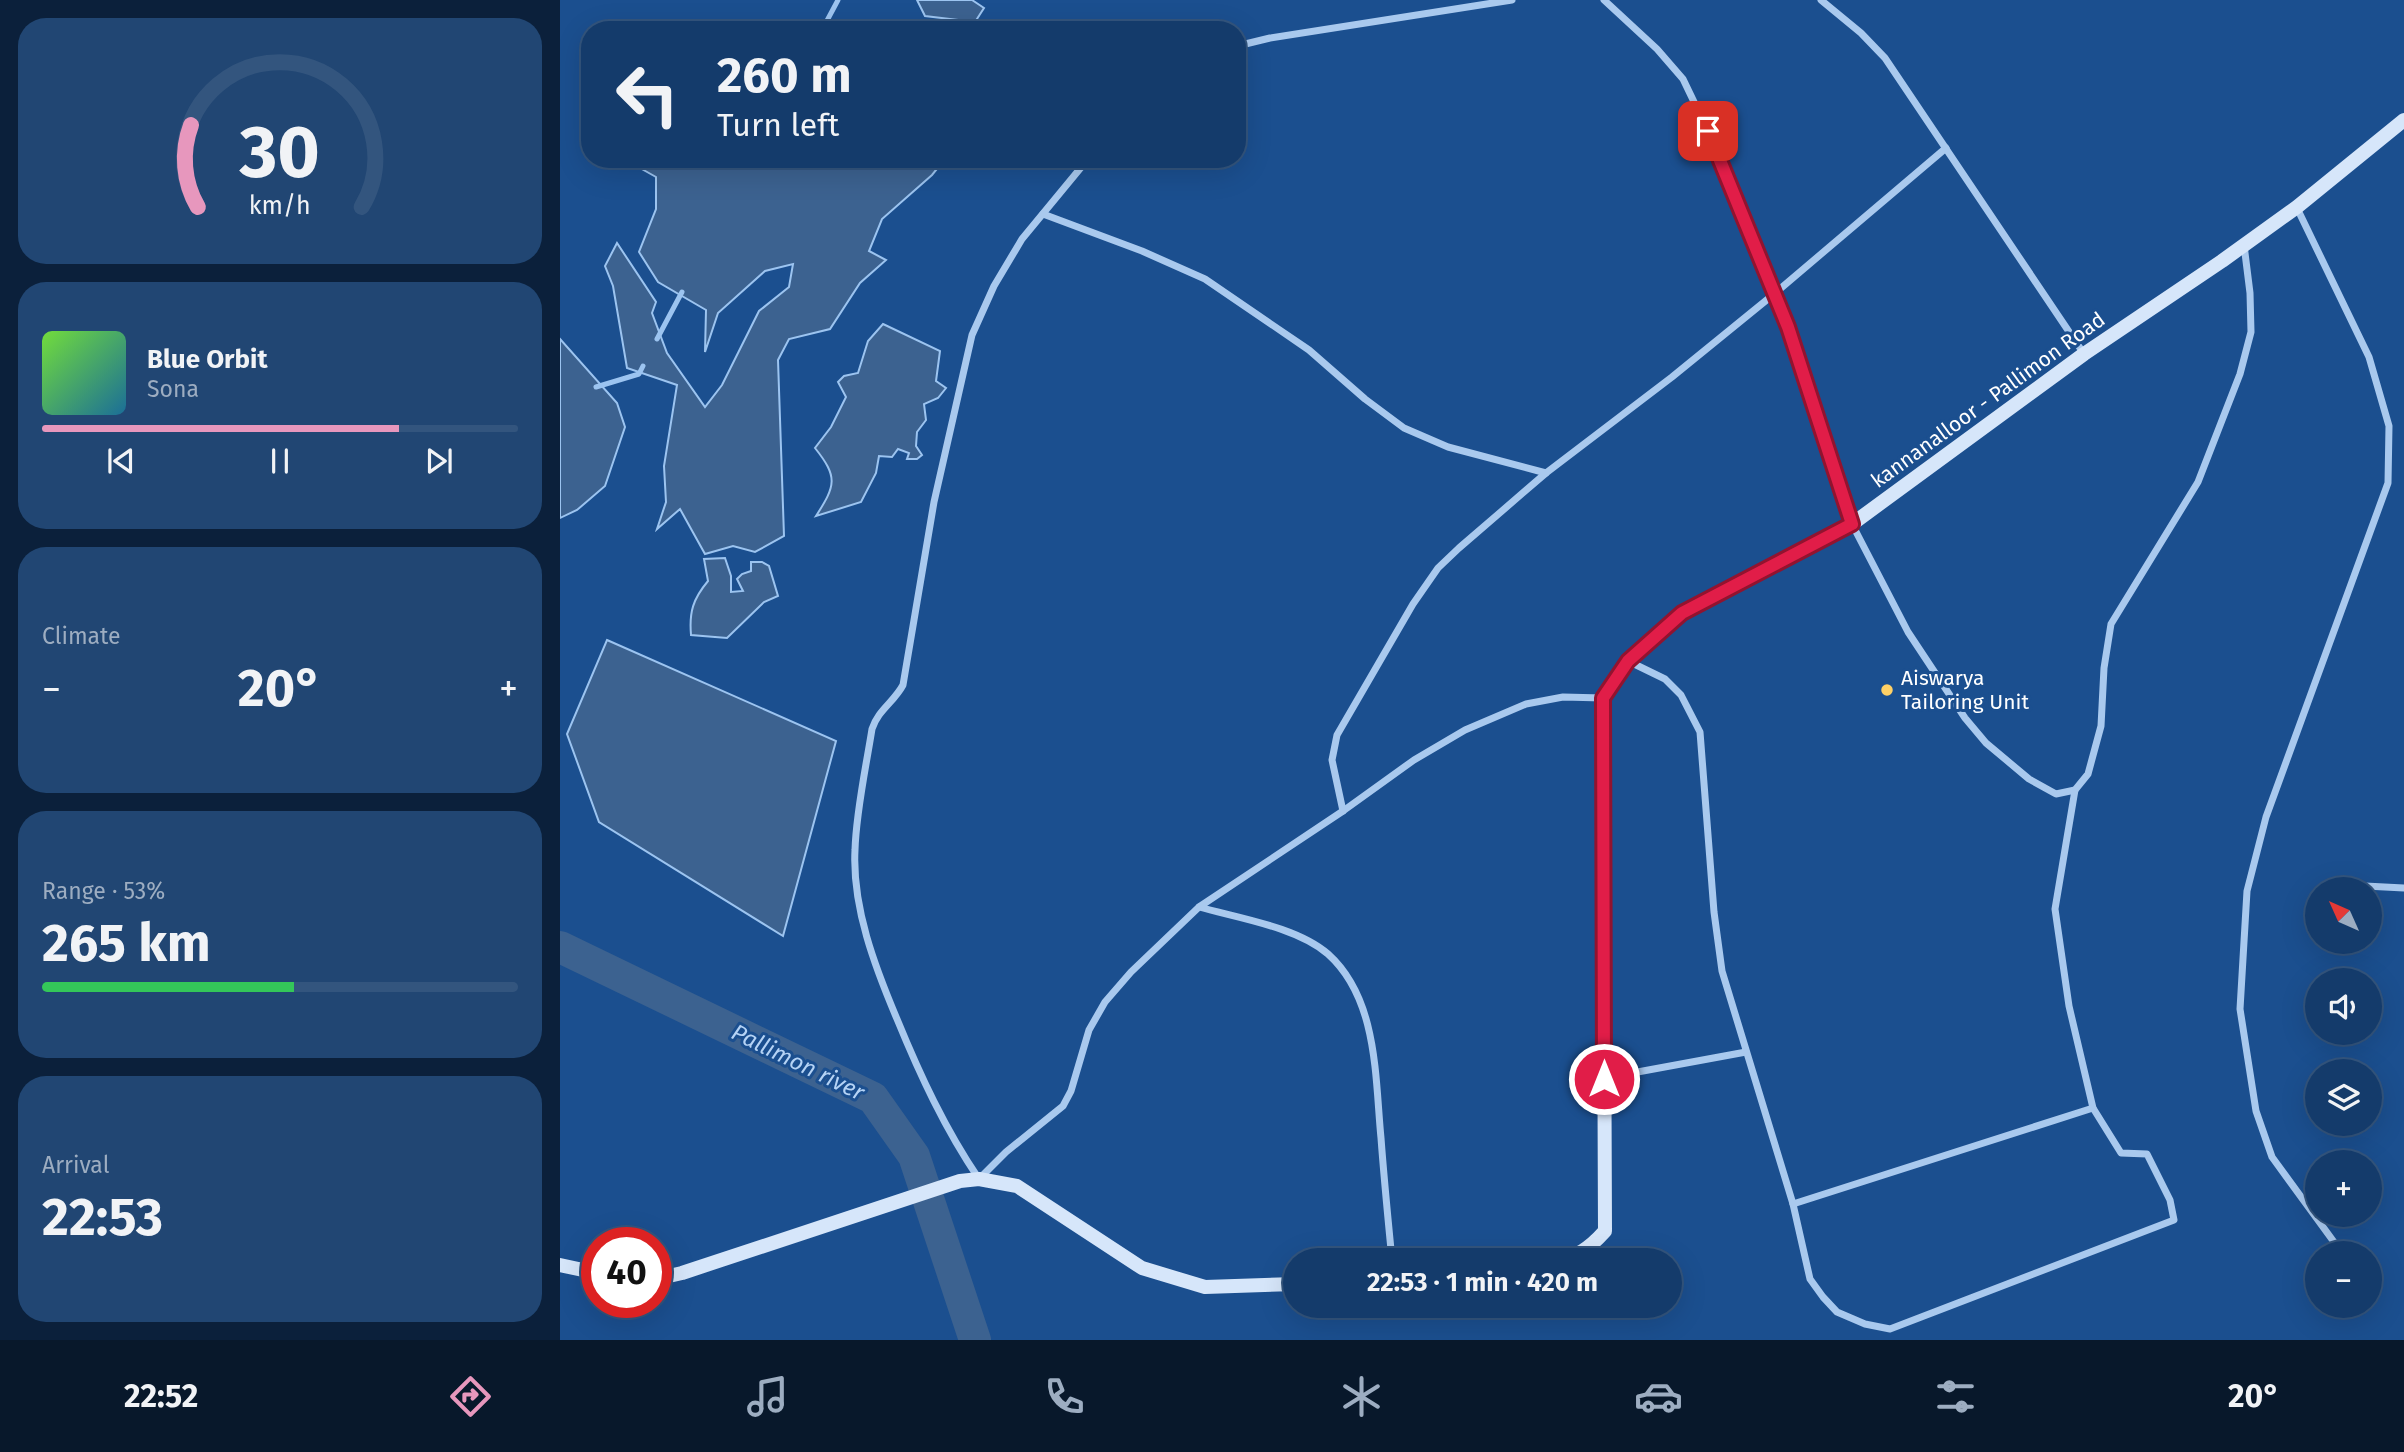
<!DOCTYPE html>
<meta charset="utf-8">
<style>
:root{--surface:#143b6b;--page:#214673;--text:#f1f3f6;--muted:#9dadc1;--line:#33557e;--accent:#e797bd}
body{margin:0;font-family:"Fira Sans",sans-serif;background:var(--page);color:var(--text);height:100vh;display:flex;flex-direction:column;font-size:26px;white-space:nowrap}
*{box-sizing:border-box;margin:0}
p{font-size:23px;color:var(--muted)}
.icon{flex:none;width:38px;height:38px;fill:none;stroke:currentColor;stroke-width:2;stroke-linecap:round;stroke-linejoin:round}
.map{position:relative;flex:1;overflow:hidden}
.panel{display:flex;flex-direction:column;gap:18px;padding:18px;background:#0b203b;width:560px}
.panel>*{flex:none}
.hud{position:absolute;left:21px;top:21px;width:665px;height:147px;border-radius:28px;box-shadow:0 7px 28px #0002,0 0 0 2px var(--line);background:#143b6b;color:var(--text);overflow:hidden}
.needle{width:46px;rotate:315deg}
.buttons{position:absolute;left:1745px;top:877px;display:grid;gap:14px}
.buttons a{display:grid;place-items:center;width:77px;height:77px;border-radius:50%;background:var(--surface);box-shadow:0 7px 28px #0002,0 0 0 2px var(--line);font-size:35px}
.speed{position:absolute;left:21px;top:1227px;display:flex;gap:14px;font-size:35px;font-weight:700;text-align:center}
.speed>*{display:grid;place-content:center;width:91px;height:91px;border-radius:50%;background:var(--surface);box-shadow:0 7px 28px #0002,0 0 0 2px var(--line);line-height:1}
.speed .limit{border:10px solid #d22;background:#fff;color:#111}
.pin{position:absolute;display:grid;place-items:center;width:60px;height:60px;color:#fff;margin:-30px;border-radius:14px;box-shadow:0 4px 10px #0006}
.me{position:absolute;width:77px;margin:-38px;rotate:0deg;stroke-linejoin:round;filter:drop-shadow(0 0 5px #0008)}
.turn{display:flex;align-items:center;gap:24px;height:147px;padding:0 21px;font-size:32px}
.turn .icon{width:91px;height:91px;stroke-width:2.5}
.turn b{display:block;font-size:49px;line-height:60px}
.big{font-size:52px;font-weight:700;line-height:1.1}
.panel .card{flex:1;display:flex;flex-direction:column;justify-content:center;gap:10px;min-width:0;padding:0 24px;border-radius:28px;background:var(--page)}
.panel .dial{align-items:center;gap:0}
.dial svg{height:182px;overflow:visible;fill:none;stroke:var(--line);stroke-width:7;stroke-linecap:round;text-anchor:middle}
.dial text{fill:var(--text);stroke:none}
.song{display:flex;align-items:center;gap:21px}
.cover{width:84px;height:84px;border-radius:10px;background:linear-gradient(135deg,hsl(100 70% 55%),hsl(200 70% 35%))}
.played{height:7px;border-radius:4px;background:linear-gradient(90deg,var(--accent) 75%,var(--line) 75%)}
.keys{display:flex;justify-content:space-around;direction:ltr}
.heat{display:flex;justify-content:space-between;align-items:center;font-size:38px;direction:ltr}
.charge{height:10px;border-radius:5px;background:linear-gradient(90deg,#34c759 53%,var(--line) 0)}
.trip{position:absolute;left:723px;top:1248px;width:399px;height:70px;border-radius:35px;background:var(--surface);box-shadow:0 7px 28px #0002,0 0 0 2px var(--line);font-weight:700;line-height:70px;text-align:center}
.menu{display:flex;height:112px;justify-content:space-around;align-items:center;background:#08182b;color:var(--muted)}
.menu .icon{width:49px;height:49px}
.menu .current{color:var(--accent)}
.menu b{font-size:32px;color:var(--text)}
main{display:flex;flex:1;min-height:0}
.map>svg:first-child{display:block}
</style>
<main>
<section class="panel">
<div class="card dial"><svg viewBox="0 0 100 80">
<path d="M14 69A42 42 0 1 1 86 69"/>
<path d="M14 69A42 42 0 0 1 11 33" stroke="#e797bd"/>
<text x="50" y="56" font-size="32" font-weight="700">30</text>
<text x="50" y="72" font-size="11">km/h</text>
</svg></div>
<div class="card">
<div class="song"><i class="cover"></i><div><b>Blue Orbit</b><p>Sona</p></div></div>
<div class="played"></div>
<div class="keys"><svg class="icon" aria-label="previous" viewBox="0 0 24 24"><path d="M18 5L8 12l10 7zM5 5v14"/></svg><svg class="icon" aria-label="pause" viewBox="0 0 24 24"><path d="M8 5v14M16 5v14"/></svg><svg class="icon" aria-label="next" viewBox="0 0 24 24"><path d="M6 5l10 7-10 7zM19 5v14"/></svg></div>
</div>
<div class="card"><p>Climate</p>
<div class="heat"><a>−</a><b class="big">20°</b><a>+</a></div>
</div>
<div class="card"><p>Range · 53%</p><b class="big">265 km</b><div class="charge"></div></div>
<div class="card"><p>Arrival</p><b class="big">22:53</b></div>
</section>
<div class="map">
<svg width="1844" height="1340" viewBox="0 0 1844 1340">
<rect width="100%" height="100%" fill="#1b4f8f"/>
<!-- water -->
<g fill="#3c6290" stroke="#9cc4f0" stroke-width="2">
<polygon points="357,0 412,0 424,8 415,22 365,16"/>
<polygon points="64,159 385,159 372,175 322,219 309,251 326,260 300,283 270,329 229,339 218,360 224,536 195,552 173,546 145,554 120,509 97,529 106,502 104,466 117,385 67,368 53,286 45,266 57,243 96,302 92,313 107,353 145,407 162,385 199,311 229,287 233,264 205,271 158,313 145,352 146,310 98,282 79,252 96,209 96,177"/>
<path d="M323,324L380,351L376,381L386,388L378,398L364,404L366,420L357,432L356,446L362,455L357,459H347L349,453L338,449L332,457L319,456L316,473L301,502L256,516C276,485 278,477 255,448L271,427L286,397L278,382L284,376L298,373L308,341Z"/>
<polygon points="0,339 57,403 65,427 45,486 17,510 0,518"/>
<path d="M165,558L171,576V592L183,591L177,579L182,574L191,571V562H202L209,566L218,596L204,602L167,638L131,635C129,612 133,599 148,581L144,559Z"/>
<polygon points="47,640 276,741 223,936 39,822 7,734"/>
</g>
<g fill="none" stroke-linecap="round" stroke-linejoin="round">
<!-- stream -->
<g stroke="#9cc4f0" stroke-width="5">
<polyline points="262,30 278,0"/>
<polyline points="97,339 122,292"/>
<polyline points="36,387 79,374 83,366"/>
</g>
<!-- river -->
<polyline stroke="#3c6290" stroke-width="32" points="0,947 313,1098 354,1156 415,1340"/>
<!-- street -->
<g stroke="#a9c9ee" stroke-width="7">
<polyline points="1044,0 1097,49 1123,79 1148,131 1228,326 1292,524 1348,632 1405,718 1426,743 1469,779 1496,794 1515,790 1528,774 1541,726 1544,668 1551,624 1638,482 1680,374 1691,332 1690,293 1684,245"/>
<polyline points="1261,0 1301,33 1325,58 1524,354"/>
<polyline points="677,46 710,38 952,0"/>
<path d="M528,159L462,239L434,286L412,335L374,502L343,685C334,702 318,710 312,729C306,767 296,812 295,850C292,907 315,967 337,1019C360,1075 385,1129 419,1179L446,1152L503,1106L511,1091L529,1030L545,1002L571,972L639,907L783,811L854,760L905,730L966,704L1003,697L1043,698"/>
<polyline points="1737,208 1809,357 1829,426 1828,483 1706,817 1687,891 1680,1009 1696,1111 1712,1157 1782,1253"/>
<polyline points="483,214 582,251 645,279 749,350 805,399 844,428 888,447 986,473"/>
<polyline points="1068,661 1105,679 1121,695 1140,732 1154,912 1162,971 1233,1204 1250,1279 1263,1297 1277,1312 1305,1324 1330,1329 1614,1220 1610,1200 1587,1154 1561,1153 1533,1108 1509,1006 1495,909 1515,790"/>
<polyline points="783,811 772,760 777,735 853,604 878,568 899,548 986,473 1112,377 1214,294 1386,148"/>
<polyline points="1805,886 1844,888"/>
<path d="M639,907C678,918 737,927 768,954C818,999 815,1077 821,1138C824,1179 828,1219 832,1260"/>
<polyline points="1045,1078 1186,1052"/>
<polyline points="1233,1204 1533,1108"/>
</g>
<!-- secondary -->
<g stroke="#d6e6fa" stroke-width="14">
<path d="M991,1260C1017,1257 1028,1250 1045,1231L1043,698L1068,661L1122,613L1292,524L1524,354L1662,261L1737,207L1844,120"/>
<polyline points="0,1265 37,1273"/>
<polyline points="96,1279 122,1273 400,1181 419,1179 457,1186 582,1268 645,1287 735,1284"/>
</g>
</g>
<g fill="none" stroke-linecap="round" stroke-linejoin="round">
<!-- route casing -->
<g stroke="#92132f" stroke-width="18">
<polyline id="route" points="1044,1079 1043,698 1068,661 1122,613 1292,524 1228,327 1148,131"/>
</g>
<!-- route -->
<use href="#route" stroke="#e11d48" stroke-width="12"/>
</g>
<!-- markers -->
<circle fill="#ffd166" stroke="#1b4f8f" stroke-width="2.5" cx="1327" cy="690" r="7"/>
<g text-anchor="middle" stroke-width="6" stroke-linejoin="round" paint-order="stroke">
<!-- street labels -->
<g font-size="21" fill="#fff" stroke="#1b4f8f">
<text transform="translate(1428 400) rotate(-36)" y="7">kannanalloor - Pallimon Road</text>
</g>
<!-- poi labels -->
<g font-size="21" fill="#fff" stroke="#1b4f8f" text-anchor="start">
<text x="1341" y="685">Aiswarya<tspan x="1341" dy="24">Tailoring Unit</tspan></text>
</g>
<!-- water labels -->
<g font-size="23" font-style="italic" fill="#b5d3f5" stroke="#1b4f8f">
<text transform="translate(238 1062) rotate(26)" y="8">Pallimon river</text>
</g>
</g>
</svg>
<div class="buttons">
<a><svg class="needle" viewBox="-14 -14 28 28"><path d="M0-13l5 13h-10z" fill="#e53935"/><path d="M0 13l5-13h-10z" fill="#9dadc1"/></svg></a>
<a><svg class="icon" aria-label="sound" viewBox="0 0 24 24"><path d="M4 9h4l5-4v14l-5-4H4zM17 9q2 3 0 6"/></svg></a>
<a><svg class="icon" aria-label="layers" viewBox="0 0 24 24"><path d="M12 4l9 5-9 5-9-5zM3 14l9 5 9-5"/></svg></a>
<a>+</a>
<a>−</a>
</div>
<div class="speed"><div class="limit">40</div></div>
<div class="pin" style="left:1148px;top:131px;background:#d93025"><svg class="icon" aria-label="arrive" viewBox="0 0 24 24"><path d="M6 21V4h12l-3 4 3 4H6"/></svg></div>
<svg class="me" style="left:1044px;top:1079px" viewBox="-20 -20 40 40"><circle r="17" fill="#e11d48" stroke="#fff" stroke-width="3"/><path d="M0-11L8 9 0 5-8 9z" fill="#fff"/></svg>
<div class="trip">22:53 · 1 min · 420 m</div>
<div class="hud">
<div class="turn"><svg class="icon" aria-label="left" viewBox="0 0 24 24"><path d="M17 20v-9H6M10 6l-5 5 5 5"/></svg><div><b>260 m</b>Turn left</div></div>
</div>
</div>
</main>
<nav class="menu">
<b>22:52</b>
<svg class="icon current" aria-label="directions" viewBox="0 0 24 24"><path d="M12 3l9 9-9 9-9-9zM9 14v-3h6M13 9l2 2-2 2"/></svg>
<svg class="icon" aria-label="music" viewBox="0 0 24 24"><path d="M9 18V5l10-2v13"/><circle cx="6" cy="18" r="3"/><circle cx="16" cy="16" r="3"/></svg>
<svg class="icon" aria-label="phone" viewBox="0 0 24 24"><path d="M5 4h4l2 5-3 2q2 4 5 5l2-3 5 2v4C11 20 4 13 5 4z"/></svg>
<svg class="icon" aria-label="climate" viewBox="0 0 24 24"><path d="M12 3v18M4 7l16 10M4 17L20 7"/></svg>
<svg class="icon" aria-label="car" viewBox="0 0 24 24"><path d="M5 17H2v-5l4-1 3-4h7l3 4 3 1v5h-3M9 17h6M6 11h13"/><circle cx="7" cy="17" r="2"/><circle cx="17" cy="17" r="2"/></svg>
<svg class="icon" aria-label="filters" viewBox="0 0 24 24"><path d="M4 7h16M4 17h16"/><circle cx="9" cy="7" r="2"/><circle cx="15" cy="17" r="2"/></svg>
<b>20°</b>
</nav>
